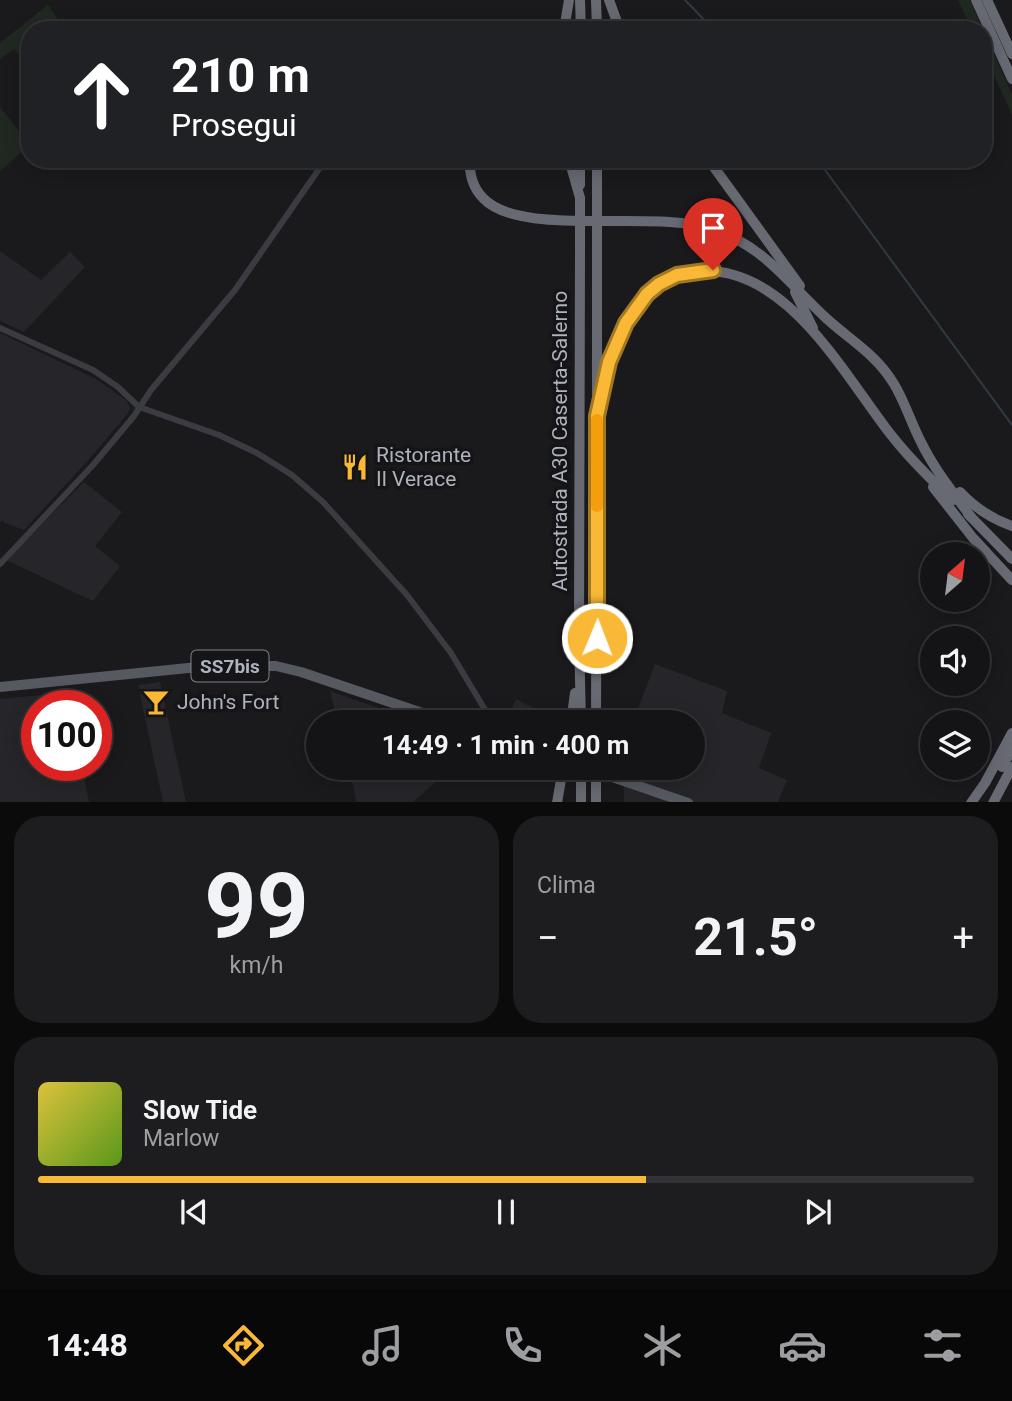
<!DOCTYPE html>
<html lang="it">
<meta charset="utf-8">
<style>
:root{--surface:#141416;--page:#1d1d1f;--text:#f1f3f6;--muted:#9d9ea1;--line:#333335;--accent:#f9b836}
body{margin:0;font-family:Roboto,sans-serif;background:var(--page);color:var(--text);height:100vh;display:flex;flex-direction:column;font-size:26px;white-space:nowrap}
*{box-sizing:border-box;margin:0}
p{font-size:23px;color:var(--muted)}
.icon{flex:none;width:38px;height:38px;fill:none;stroke:currentColor;stroke-width:2;stroke-linecap:round;stroke-linejoin:round}
.map{position:relative;height:802px;overflow:hidden}
.drawer{display:flex;flex-direction:column;gap:14px;padding:14px;background:#0b0b0c;flex:1}
.drawer>*{flex:none}
.hud{position:absolute;left:21px;top:21px;width:971px;height:147px;border-radius:28px;box-shadow:0 4px 18px #0003,0 0 0 2px var(--line);background:#202124;color:#fff;overflow:hidden}
.needle{width:46px;rotate:28deg}
.fabs{position:absolute;left:920px;top:542px;display:grid;gap:14px}
.fabs a{display:grid;place-items:center;width:70px;height:70px;border-radius:50%;background:var(--surface);box-shadow:0 4px 18px #0003,0 0 0 2px var(--line);font-size:35px}
.speed{position:absolute;left:21px;top:690px;display:flex;gap:14px;font-size:35px;font-weight:700;text-align:center}
.speed>*{display:grid;place-content:center;width:91px;height:91px;border-radius:50%;background:var(--surface);box-shadow:0 4px 18px #0003,0 0 0 2px var(--line);line-height:1}
.speed .limit{border:10px solid #d22;background:#fff;color:#111}
.pin{position:absolute;display:grid;place-items:center;width:60px;height:60px;color:#fff;margin:-72px -30px;border-radius:50% 50% 50% 0;rotate:-45deg;box-shadow:0 0 7px #0007}
.pin .icon{rotate:45deg}
.me{position:absolute;width:77px;margin:-38px;rotate:1deg;stroke-linejoin:round;filter:drop-shadow(0 0 5px #0008)}
.turn{display:flex;align-items:center;gap:24px;height:147px;padding:0 35px;font-size:32px}
.turn .icon{width:91px;height:91px;stroke-width:2.5}
.turn b{display:block;font-size:49px;line-height:60px}
.big{font-size:52px;font-weight:700;line-height:1.1}
.drawer .widget{flex:1;display:flex;flex-direction:column;justify-content:center;gap:10px;min-width:0;padding:0 24px;border-radius:28px;background:var(--page)}
.drawer .dial{align-items:center;gap:0}
.dial b{font-size:91px;line-height:1}
.song{display:flex;align-items:center;gap:21px}
.cover{width:84px;height:84px;border-radius:10px;background:linear-gradient(135deg,hsl(50 70% 55%),hsl(90 70% 35%))}
.played{height:7px;border-radius:4px;background:linear-gradient(90deg,var(--accent) 65%,var(--line) 65%)}
.keys{display:flex;justify-content:space-around;direction:ltr}
.heat{display:flex;justify-content:space-between;align-items:center;font-size:38px;direction:ltr}
.drawer .tiles{flex:1;display:grid;gap:14px;grid-template-columns:1fr 1fr}
.widget:last-child{grid-column:span 2}
.trip{position:absolute;left:306px;top:710px;width:399px;height:70px;border-radius:35px;background:var(--surface);box-shadow:0 4px 18px #0003,0 0 0 2px var(--line);font-weight:700;line-height:70px;text-align:center}
.menu{display:flex;height:112px;justify-content:space-around;align-items:center;background:#080809;color:var(--muted)}
.menu .icon{width:49px;height:49px}
.menu .on{color:var(--accent)}
.menu b{font-size:32px;color:var(--text)}
.map>svg:first-child{display:block}
</style>
<div class="map">
<svg width="1012" height="803" viewBox="0 0 1012 803">
<rect width="100%" height="100%" fill="#1a1a1d"/>
<!-- built -->
<g fill="#26262a">
<polygon points="0,251 41,280 70,252 85,267 24,332 0,321"/>
<polygon points="0,333 96,379 127,401 130,408 128,413 92,456 24,530 5,523 2,520 0,523"/>
<polygon points="84,482 122,512 95,546 120,566 93,601 6,560"/>
<polygon points="655,664 727,691 722,713 771,733 759,768 787,780 778,802 624,802 623,768 693,768 693,723 624,723 625,716 636,714"/>
<polygon points="160,682 186,802 163,802 138,685"/>
<polygon points="84,691 81,705 37,705 37,765 82,765 89,802 0,802 0,699"/>
<polygon points="330,691 422,723 338,723"/>
<polygon points="516,699 543,713 537,723 501,723 504,716 508,718"/>
<polygon points="349,768 452,768 413,802 357,803"/>
</g>
<!-- green -->
<g fill="#202921">
<polygon points="958,0 970,0 983,30 972,30"/>
<polygon points="48,5 65,30 30,30 30,67 14,49 0,59 0,43"/>
<polygon points="984,31 1012,95 1012,115 984,53"/>
<polygon points="0,107 30,145 0,171"/>
</g>
<g fill="none" stroke-linecap="round" stroke-linejoin="round">
<!-- stream -->
<g stroke="#2f3a42" stroke-width="2">
<polyline points="685,0 714,30"/>
<polyline points="817,159 1012,425"/>
</g>
<!-- street -->
<g stroke="#3b3c42" stroke-width="6">
<polyline points="0,328 93,370 118,387 139,407 219,435 257,453 292,475 323,502 407,595 451,653 487,713 489,723"/>
<polyline points="0,564 93,465 134,416 151,390 235,290 326,159"/>
</g>
<!-- primary -->
<g stroke="#575961" stroke-width="10">
<polyline points="0,687 208,666 276,666 301,672 452,723"/>
<polyline points="586,768 688,803"/>
</g>
<!-- highway -->
<g stroke="#676a73" stroke-width="10">
<polyline points="580,0 581,30"/>
<polyline points="596,0 597,30"/>
<polyline points="609,0 620,30"/>
<polyline points="976,0 1012,79"/>
<polyline points="987,0 1012,54"/>
<polyline points="564,30 569,0"/>
<path d="M469,159C470,174 472,187 483,198C521,239 657,208 716,230C767,249 788,283 826,318C851,341 876,354 894,384C905,402 911,423 921,442C934,469 953,492 971,517"/>
<polyline points="569,159 580,198"/>
<polyline points="597,159 597,180"/>
<polyline points="708,159 800,286"/>
<polyline points="580,185 580,159"/>
<polyline points="580,253 579,636 581,723"/>
<polyline points="597,253 597,394"/>
<polyline points="795,292 813,328"/>
<path d="M597,416C609,363 623,286 687,273C778,255 839,366 885,427C905,454 928,477 953,500"/>
<polyline points="933,487 973,538 1012,580"/>
<path d="M960,492C975,508 992,519 1012,526"/>
<polyline points="968,514 1012,559"/>
<polyline points="571,723 575,693"/>
<polyline points="596,723 597,411"/>
<polyline points="1002,767 1012,749"/>
<polyline points="557,803 563,768"/>
<polyline points="581,803 581,768"/>
<polyline points="971,803 985,783 1012,733"/>
<polyline points="993,803 1012,767"/>
</g>
<!-- highway-bridge -->
<g stroke="#676a73" stroke-width="10">
<polyline points="597,180 597,253"/>
<polyline points="580,198 580,253"/>
<polyline points="596,768 596,803"/>
</g>
</g>
<g fill="none" stroke-linecap="round" stroke-linejoin="round">
<!-- route casing -->
<g stroke="#a27823" stroke-width="18">
<polyline id="route" points="597,638 597,416 609,362 626,323 647,294 659,284 677,275 713,270"/>
</g>
<!-- route -->
<use href="#route" stroke="#f9b836" stroke-width="12"/>
<!-- slow -->
<polyline stroke="#f59e0b" stroke-width="12" points="597,420 597,506"/>
</g>
<!-- icons -->
<defs>
<g id="restaurant-bare" transform="scale(2.1)"><path d="M-5-6h1v4h1v-4h1v4h1v-4h1v5L-1.5 .5V6h-2V.5L-5-1ZM5-6V6H3V1.5H1.5Q1.5-4 5-6Z" fill="#f9b836" stroke="#151518" stroke-width="2.5" paint-order="stroke"/></g>
<g id="bar-bare" transform="scale(2.1)"><path d="M-6-5H6L.8 .8V4.5H3.5V6h-7V4.5H-.8V.8Z" fill="#f9b836" stroke="#151518" stroke-width="2.5" paint-order="stroke"/></g>
</defs>
<g fill-rule="evenodd">
<use href="#restaurant-bare" x="355" y="467"/>
<use href="#bar-bare" x="156" y="702"/>
</g>
<g text-anchor="middle" stroke-width="7" stroke-linejoin="round" paint-order="stroke">
<!-- shield labels -->
<rect fill="#151518" stroke="#7f838c" stroke-width="2" x="191.5" y="650.5" width="77" height="31" rx="5"/>
<g font-size="19" font-weight="bold" fill="#adb2bd">
<text x="230" y="673">SS7bis</text>
</g>
<!-- street labels -->
<g font-size="21" fill="#adb2bd" stroke="#151518">
<text transform="translate(560 441) rotate(-90)" y="7">Autostrada A30 Caserta-Salerno</text>
</g>
<!-- poi labels -->
<g font-size="21" fill="#adb2bd" stroke="#151518" text-anchor="start">
<text x="376" y="462">Ristorante<tspan x="376" dy="24">Il Verace</tspan></text>
<text x="177" y="709">John's Fort</text>
</g>
</g>
</svg>
<div class="fabs">
<a><svg class="needle" viewBox="-14 -14 28 28"><path d="M0-13l5 13h-10z" fill="#e53935"/><path d="M0 13l5-13h-10z" fill="#9d9ea1"/></svg></a>
<a><svg class="icon" aria-label="sound" viewBox="0 0 24 24"><path d="M4 9h4l5-4v14l-5-4H4zM17 9q2 3 0 6"/></svg></a>
<a><svg class="icon" aria-label="layers" viewBox="0 0 24 24"><path d="M12 4l9 5-9 5-9-5zM3 14l9 5 9-5"/></svg></a>
</div>
<div class="speed"><div class="limit">100</div></div>
<div class="pin" style="left:713px;top:270px;background:#d93025"><svg class="icon" aria-label="arrive" viewBox="0 0 24 24"><path d="M6 21V4h12l-3 4 3 4H6"/></svg></div>
<svg class="me" style="left:597px;top:638px" viewBox="-20 -20 40 40"><circle r="17" fill="#f9b836" stroke="#fff" stroke-width="3"/><path d="M0-11L8 9 0 5-8 9z" fill="#fff"/></svg>
<div class="trip">14:49 · 1 min · 400 m</div>
<div class="hud">
<div class="turn"><svg class="icon" aria-label="ahead" viewBox="0 0 24 24"><path d="M12 20V5M6 11l6-6 6 6"/></svg><div><b>210 m</b>Prosegui</div></div>
</div>
</div>
<section class="drawer">
<div class="tiles">
<div class="widget dial"><b>99</b><p>km/h</p></div>
<div class="widget"><p>Clima</p>
<div class="heat"><a>−</a><b class="big">21.5°</b><a>+</a></div>
</div>
<div class="widget">
<div class="song"><i class="cover"></i><div><b>Slow Tide</b><p>Marlow</p></div></div>
<div class="played"></div>
<div class="keys"><svg class="icon" aria-label="previous" viewBox="0 0 24 24"><path d="M18 5L8 12l10 7zM5 5v14"/></svg><svg class="icon" aria-label="pause" viewBox="0 0 24 24"><path d="M8 5v14M16 5v14"/></svg><svg class="icon" aria-label="next" viewBox="0 0 24 24"><path d="M6 5l10 7-10 7zM19 5v14"/></svg></div>
</div>
</div>
</section>
<nav class="menu">
<b>14:48</b>
<svg class="icon on" aria-label="directions" viewBox="0 0 24 24"><path d="M12 3l9 9-9 9-9-9zM9 14v-3h6M13 9l2 2-2 2"/></svg>
<svg class="icon" aria-label="music" viewBox="0 0 24 24"><path d="M9 18V5l10-2v13"/><circle cx="6" cy="18" r="3"/><circle cx="16" cy="16" r="3"/></svg>
<svg class="icon" aria-label="phone" viewBox="0 0 24 24"><path d="M5 4h4l2 5-3 2q2 4 5 5l2-3 5 2v4C11 20 4 13 5 4z"/></svg>
<svg class="icon" aria-label="climate" viewBox="0 0 24 24"><path d="M12 3v18M4 7l16 10M4 17L20 7"/></svg>
<svg class="icon" aria-label="car" viewBox="0 0 24 24"><path d="M5 17H2v-5l4-1 3-4h7l3 4 3 1v5h-3M9 17h6M6 11h13"/><circle cx="7" cy="17" r="2"/><circle cx="17" cy="17" r="2"/></svg>
<svg class="icon" aria-label="filters" viewBox="0 0 24 24"><path d="M4 7h16M4 17h16"/><circle cx="9" cy="7" r="2"/><circle cx="15" cy="17" r="2"/></svg>
</nav>
